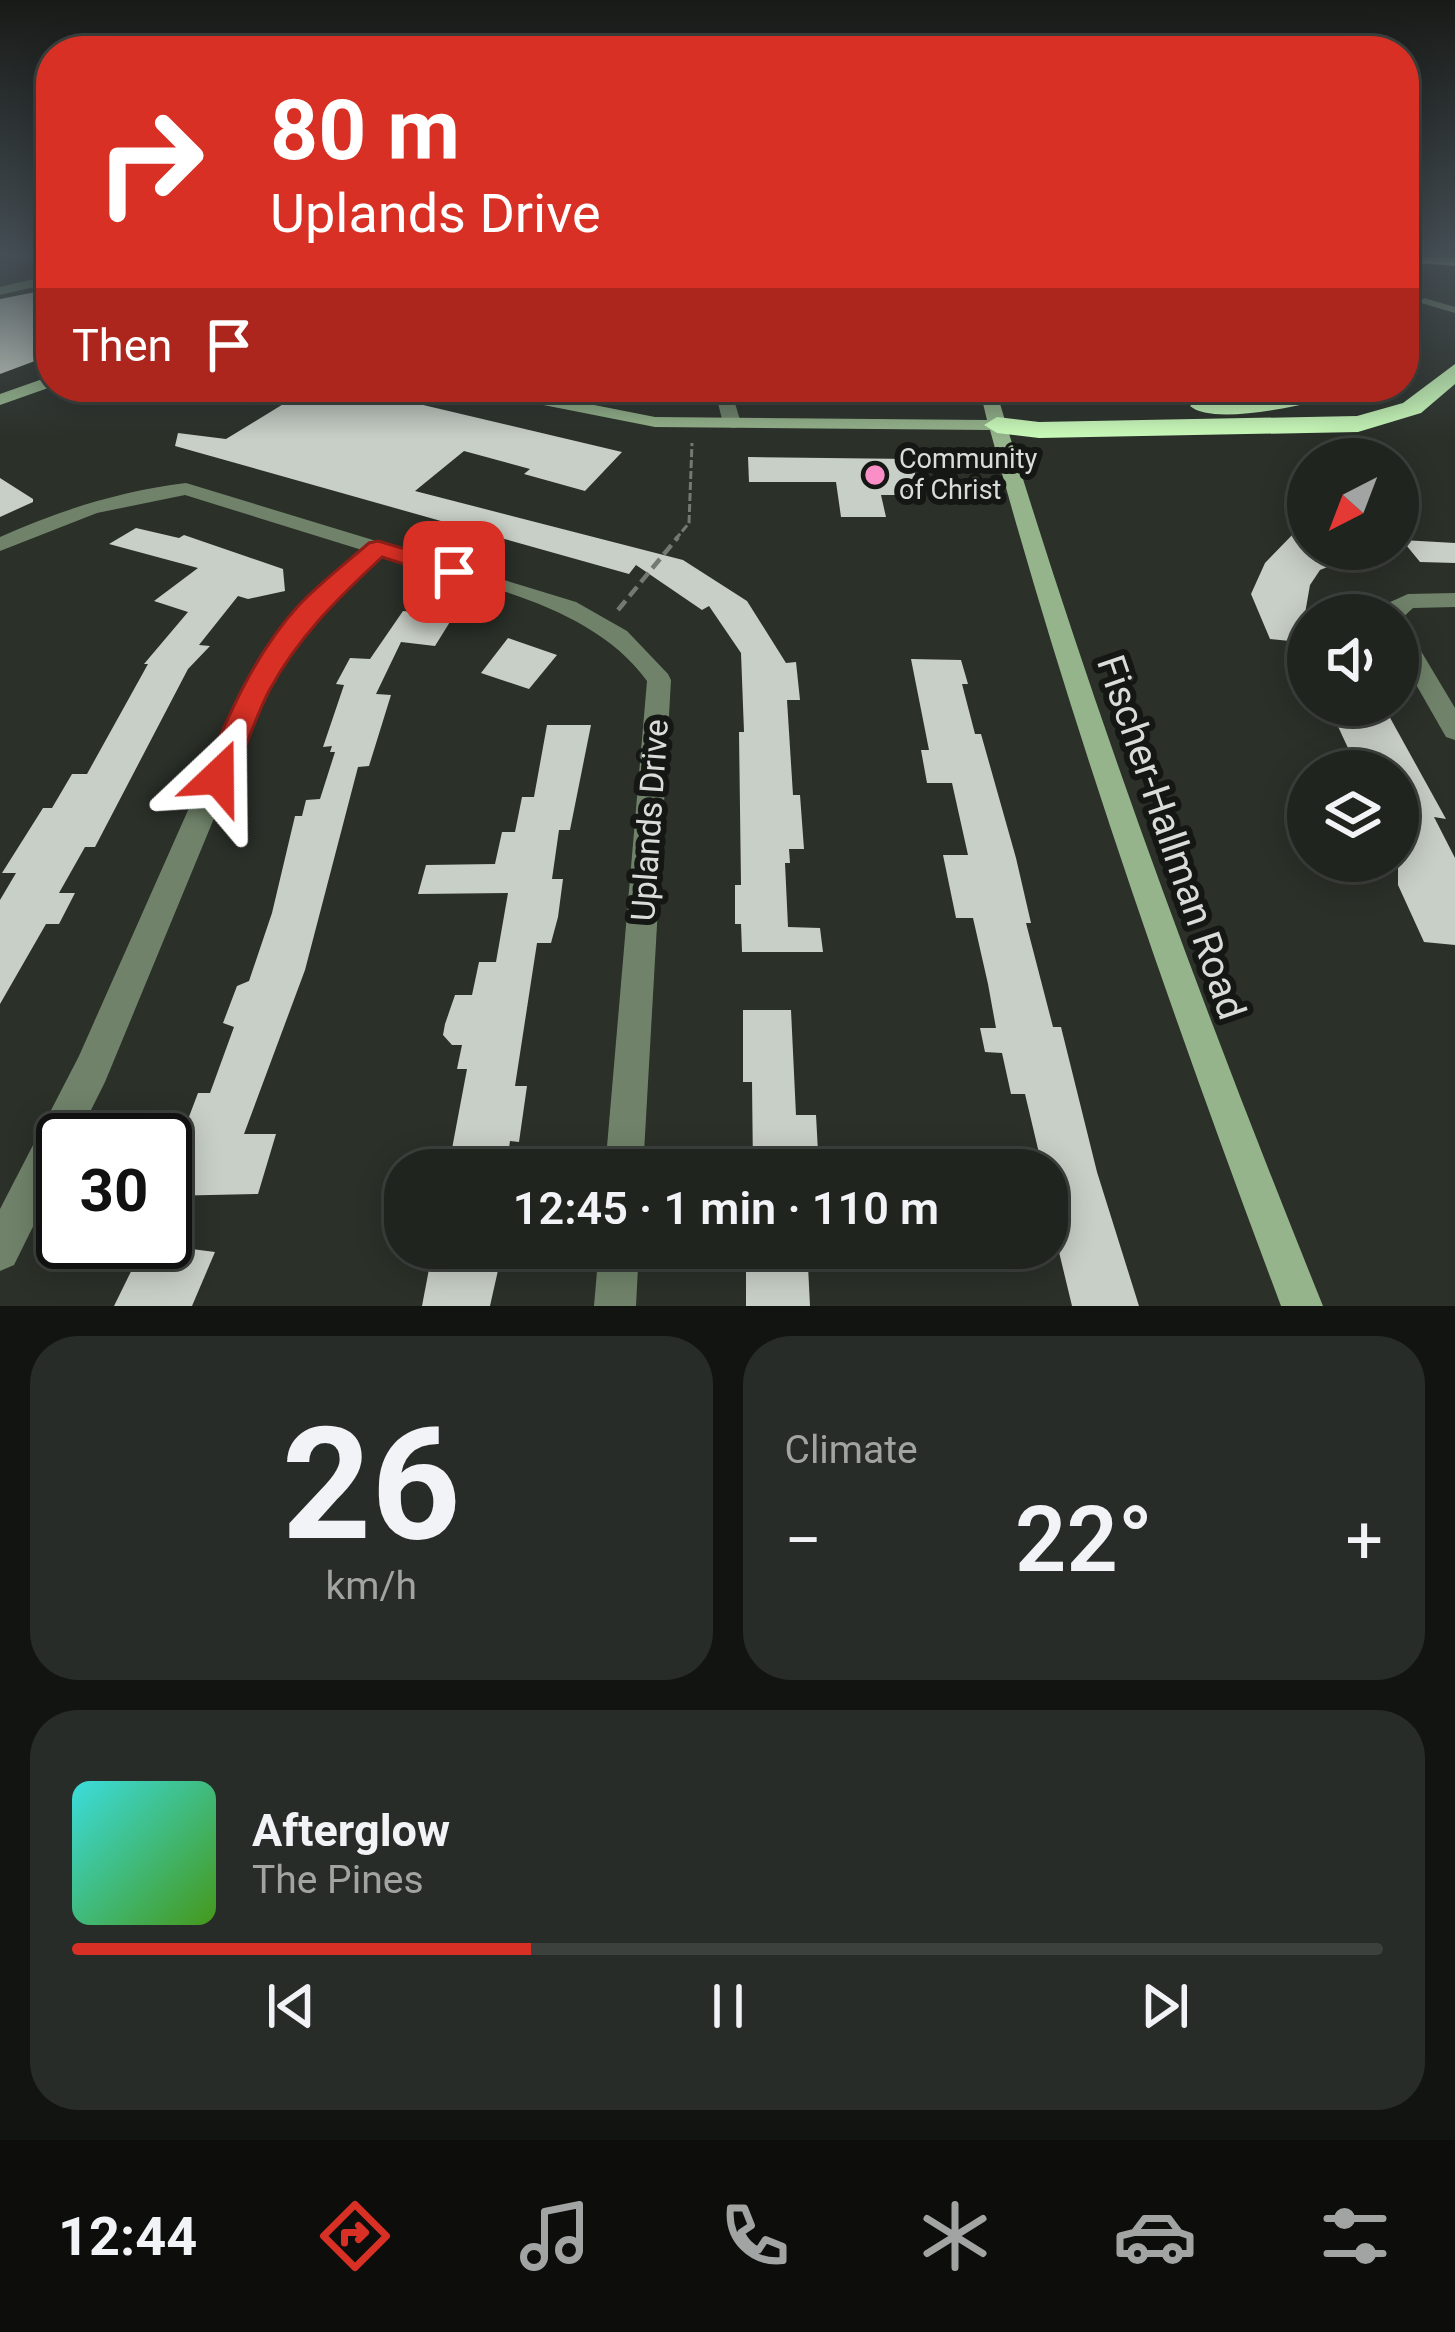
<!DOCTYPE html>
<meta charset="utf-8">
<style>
:root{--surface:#20241f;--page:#282c28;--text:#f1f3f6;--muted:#a2a4a4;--line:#3d413d;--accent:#d93025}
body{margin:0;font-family:Roboto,sans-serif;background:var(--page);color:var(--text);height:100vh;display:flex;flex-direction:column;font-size:45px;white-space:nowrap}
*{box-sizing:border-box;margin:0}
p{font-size:39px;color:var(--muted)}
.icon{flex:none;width:66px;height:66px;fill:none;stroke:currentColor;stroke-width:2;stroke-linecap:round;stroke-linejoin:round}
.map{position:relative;height:1306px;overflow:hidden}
.sheet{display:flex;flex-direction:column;gap:30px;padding:30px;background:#121411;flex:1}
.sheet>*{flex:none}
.top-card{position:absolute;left:36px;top:36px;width:1383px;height:366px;border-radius:48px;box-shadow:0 6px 30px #0003,0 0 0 3px var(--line);background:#d93025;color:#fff;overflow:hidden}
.needle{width:78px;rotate:222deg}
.fabs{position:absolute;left:1287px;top:438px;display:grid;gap:24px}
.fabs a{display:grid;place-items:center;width:132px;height:132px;border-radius:50%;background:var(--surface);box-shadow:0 6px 30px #0003,0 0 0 3px var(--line);font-size:60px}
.speed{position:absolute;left:36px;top:1113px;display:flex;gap:24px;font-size:60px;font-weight:700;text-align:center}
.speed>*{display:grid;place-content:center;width:156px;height:156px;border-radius:50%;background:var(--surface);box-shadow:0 6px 30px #0003,0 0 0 3px var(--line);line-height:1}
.speed .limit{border:6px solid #111;border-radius:18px;background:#fff;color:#111}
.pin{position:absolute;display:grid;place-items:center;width:102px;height:102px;color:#fff;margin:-51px;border-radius:24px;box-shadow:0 6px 18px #0006}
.me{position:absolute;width:132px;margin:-66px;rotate:23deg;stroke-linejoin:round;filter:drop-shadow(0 0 9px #0008)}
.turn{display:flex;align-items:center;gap:42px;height:252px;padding:0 36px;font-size:54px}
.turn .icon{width:156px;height:156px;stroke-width:2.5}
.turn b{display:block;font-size:84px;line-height:102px}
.then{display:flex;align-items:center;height:114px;padding:0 36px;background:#0003;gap:24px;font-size:45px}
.big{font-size:90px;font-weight:600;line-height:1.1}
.sheet .card{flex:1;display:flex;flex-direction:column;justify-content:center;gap:18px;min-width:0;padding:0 42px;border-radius:48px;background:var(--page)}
.sheet .dial{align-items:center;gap:0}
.dial b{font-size:156px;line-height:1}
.song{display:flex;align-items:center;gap:36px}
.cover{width:144px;height:144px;border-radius:18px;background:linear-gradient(135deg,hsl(180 70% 55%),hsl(100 70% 35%))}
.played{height:12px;border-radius:6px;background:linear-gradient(90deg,var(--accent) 35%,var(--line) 35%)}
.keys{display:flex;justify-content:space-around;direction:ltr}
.heat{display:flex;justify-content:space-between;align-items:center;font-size:66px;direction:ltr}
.sheet .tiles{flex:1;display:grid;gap:30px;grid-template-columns:1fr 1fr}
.card:last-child{grid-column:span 2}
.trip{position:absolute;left:384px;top:1149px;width:684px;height:120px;border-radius:48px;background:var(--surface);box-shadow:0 6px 30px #0003,0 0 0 3px var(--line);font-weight:600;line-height:120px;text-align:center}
.dock{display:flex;height:192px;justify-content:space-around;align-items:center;background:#0d0e0c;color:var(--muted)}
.dock .icon{width:84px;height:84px}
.dock .selected{color:var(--accent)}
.dock b{font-size:54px;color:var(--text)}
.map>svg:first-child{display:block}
</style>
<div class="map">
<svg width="1455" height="1306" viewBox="0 0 1455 1306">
<rect width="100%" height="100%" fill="#2b3029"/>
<!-- building -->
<g fill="#c8cfc6">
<polygon points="51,289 51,355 0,374 0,299"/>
<polygon points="254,387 347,387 622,452 585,491 524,474 530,469 464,451 415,491 683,560 747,601 786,663 796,662 800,700 787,700 793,795 800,795 804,849 789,849 790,863 785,863 788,927 820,928 823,952 742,952 741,924 735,924 735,885 741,885 739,732 744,732 741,653 709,606 702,610 636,565 629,574 175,446 178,433 226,439 285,403 253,395"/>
<polygon points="748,457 911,459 921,495 881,495 886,517 841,517 836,482 749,482"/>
<polygon points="0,478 33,499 33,502 0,517"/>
<polygon points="136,528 179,538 184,535 283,569 285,591 248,599 238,596 199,645 210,646 188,669 95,847 85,847 59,893 75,893 59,924 46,924 0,1004 0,900 16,873 2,873 43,808 52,808 72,774 87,774 148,664 144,664 188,612 154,601 198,568 109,544"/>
<polygon points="1296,531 1308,538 1308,549 1371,550 1320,570 1310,585 1300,642 1270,639 1251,594 1265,563"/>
<polygon points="1402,540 1455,543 1455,563 1420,562"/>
<polygon points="403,611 453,617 435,646 401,642 376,694 391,695 369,766 358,767 305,970 244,1134 276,1134 258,1194 165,1196 165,1180 198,1093 210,1093 234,1027 223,1023 237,986 249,981 272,913 295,816 302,816 306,800 320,799 335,752 330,752 332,746 323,747 344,685 336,684 350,658 370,659"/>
<polygon points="508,638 557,655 529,689 481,673"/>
<polygon points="911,659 961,660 968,684 962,684 975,734 981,734 1016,858 1031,923 1026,923 1053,1027 1061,1027 1097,1172 1139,1306 1072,1306 1047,1202 1047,1170 1043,1170 1025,1094 1011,1094 1002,1053 985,1052 980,1028 996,1028 988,984 973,918 956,918 943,855 968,855 952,783 927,783 921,750 929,750"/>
<polygon points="1328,705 1383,705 1446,819 1434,817 1455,858 1455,945 1424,942 1398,885 1398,767 1355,763"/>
<polygon points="547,725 591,725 570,830 559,830 552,879 563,879 558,917 551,943 537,943 515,1086 527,1086 519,1142 510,1141 506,1170 448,1170 467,1069 457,1069 462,1045 452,1045 443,1035 445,1024 455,995 472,995 479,962 496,962 508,893 418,894 426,865 495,864 502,832 515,832 522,797 534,797"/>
<polygon points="743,1010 791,1010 796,1115 816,1115 819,1170 753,1170 752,1082 743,1082"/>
<polygon points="145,1243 215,1252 192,1306 114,1306"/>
<polygon points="433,1248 503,1248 490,1306 422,1306"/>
<polygon points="746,1265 808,1266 810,1306 746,1306"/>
</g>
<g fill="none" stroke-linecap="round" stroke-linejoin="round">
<!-- path-far1 -->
<polyline stroke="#747973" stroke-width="3" stroke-dasharray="8 3" stroke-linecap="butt" points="675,540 689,523 692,443"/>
<!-- path -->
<polyline stroke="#747973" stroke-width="4.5" stroke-dasharray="12 6" stroke-linecap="butt" points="618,610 678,537"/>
<!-- lane -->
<polygon fill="#70836a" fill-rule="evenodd" points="1424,298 1455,307 1455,313 1421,303 1420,301"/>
<!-- street -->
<g fill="#70836a" fill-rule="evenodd">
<polygon points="51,275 51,283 0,295 0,287"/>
<polygon points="714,387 730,387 741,423 738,427 732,428 723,423"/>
<path d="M186,483L576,602L627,631L668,674L671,680L643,1170H605L647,681C589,601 471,584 381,556L316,615L265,695L105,1082L76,1140H63V1166L14,1265L0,1271V1209L79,1056L240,693L300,605L362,550L185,495L97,513L0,551V537C60,510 121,491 186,483Z"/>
<polygon points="1455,593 1455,607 1413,608 1398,622 1398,615 1384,615 1388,603 1408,594"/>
<polygon points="1398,624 1406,626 1455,708 1455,740 1446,737 1398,653"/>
<polygon points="599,1248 639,1248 636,1306 594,1306"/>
</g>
<!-- secondary -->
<g fill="#95b48b" fill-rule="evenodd">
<polygon points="51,376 51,387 0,405 0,394"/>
<path d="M470,387H503L655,417L987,420L979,387H995C1088,699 1201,1004 1323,1306H1281C1173,1018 1071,728 990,430L655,427L478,392Z"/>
</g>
<!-- highway -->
<g fill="#cbfcbb" fill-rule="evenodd">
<polygon points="1407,257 1455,257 1455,266 1417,263"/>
<polygon points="1455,364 1455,384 1421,413 1358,432 1039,438 997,433 984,425 997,417 1039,422 1357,416 1403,403"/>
<path d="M1312,387H1358L1355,392C1321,401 1215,428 1190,406C1206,391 1284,393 1312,387Z"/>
</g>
</g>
<!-- sky -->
<linearGradient id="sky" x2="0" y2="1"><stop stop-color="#181a17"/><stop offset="0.58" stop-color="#444e54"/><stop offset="1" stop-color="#444e54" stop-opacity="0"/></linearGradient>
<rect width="1455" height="440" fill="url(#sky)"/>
<!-- route -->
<path fill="#d93025" stroke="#8d1f18" stroke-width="3" d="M378,541L463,566L466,572L454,580L382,557C337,599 298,637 269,691C253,722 244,755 229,785L218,789L206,785L202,777C228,717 254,654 299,605C320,583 346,563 369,543Z"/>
<!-- markers -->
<circle fill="#fa8fc7" stroke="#151714" stroke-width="4.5" cx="875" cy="475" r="12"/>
<g text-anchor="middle" stroke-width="12" stroke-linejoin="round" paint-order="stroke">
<!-- far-poi labels -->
<g font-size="27" fill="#d9dcd8" stroke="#151714" text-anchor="start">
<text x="899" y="468">Community<tspan x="899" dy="31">of Christ</tspan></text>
</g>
<!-- street labels -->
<g font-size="33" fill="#d9dcd8" stroke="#151714">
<text transform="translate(649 820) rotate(-86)" y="12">Uplands Drive</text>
</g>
<!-- near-street labels -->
<g font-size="39" fill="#d9dcd8" stroke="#151714">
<text transform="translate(1172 837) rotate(71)" y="14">Fischer-Hallman Road</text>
</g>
</g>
</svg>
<div class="fabs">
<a><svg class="needle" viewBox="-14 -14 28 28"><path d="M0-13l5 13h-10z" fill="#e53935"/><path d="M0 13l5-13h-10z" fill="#a2a4a4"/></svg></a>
<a><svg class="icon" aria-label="sound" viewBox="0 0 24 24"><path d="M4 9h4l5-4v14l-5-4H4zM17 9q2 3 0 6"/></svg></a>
<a><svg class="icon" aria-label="layers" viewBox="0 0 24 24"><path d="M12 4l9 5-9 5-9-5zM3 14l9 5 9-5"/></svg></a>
</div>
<div class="speed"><div class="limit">30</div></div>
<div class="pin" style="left:454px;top:572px;background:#d93025"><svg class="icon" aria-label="arrive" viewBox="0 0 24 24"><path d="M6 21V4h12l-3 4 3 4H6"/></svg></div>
<svg class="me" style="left:218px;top:777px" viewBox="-20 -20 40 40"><path d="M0-17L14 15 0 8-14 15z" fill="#d93025" stroke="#fff" stroke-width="4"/></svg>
<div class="trip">12:45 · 1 min · 110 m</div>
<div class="top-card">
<div class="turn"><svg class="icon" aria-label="right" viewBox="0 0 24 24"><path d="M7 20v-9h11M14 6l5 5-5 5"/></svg><div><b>80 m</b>Uplands Drive</div></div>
<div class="then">Then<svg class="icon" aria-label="arrive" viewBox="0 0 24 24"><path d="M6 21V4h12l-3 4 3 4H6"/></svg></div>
</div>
</div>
<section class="sheet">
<div class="tiles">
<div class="card dial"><b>26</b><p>km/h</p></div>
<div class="card"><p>Climate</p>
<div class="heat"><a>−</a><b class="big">22°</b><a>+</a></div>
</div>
<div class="card">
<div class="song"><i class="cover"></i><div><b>Afterglow</b><p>The Pines</p></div></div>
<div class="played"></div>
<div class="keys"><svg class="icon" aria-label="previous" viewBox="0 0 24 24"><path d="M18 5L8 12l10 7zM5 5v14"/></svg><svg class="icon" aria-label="pause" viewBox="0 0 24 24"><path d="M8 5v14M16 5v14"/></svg><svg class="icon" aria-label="next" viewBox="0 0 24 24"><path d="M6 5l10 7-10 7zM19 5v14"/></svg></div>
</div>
</div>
</section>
<nav class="dock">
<b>12:44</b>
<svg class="icon selected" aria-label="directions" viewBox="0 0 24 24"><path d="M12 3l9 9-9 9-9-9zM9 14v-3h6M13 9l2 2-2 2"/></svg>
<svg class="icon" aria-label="music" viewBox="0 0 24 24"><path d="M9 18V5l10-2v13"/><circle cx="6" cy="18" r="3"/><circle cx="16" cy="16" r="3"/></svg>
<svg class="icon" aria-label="phone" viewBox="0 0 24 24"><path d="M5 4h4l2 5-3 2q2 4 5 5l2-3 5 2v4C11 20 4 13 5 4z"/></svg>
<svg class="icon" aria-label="climate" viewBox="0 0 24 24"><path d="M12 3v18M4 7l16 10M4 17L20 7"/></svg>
<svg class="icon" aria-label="car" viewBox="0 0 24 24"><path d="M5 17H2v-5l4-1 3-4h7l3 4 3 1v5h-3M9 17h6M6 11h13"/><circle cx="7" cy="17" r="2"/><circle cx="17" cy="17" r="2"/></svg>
<svg class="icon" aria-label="filters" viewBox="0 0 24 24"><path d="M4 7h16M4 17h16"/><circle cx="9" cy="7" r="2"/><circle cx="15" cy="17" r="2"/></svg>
</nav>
